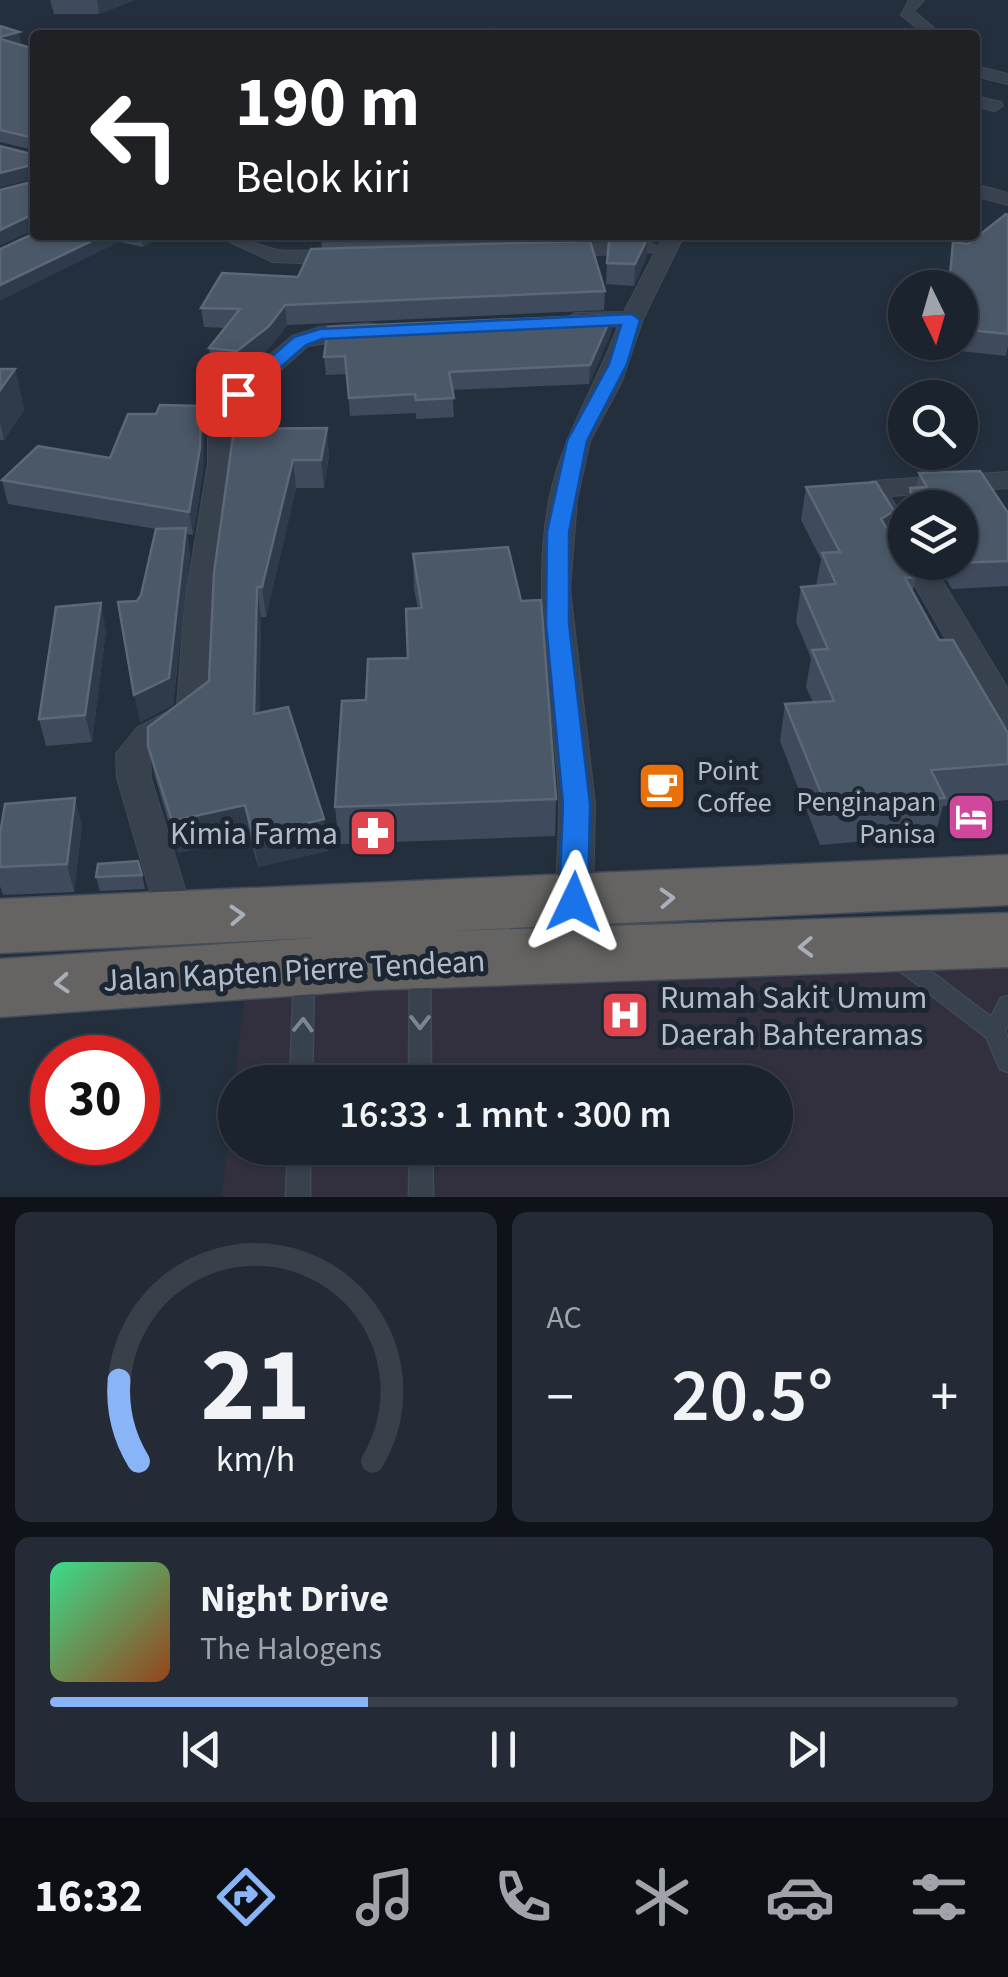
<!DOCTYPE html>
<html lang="id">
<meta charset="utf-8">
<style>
:root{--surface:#1b232e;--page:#242b36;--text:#f1f3f6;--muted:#a0a4aa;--line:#39404a;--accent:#8ab4f8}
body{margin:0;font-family:"Source Sans 3",sans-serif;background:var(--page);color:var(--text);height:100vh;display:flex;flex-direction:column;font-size:38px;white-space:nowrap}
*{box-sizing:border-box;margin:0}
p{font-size:32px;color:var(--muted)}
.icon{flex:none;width:55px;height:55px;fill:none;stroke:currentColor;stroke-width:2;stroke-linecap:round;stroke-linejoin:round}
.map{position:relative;height:1197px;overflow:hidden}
.drawer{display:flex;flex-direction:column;gap:15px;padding:15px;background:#0f1319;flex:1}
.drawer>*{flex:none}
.guide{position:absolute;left:30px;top:30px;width:950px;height:210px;border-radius:10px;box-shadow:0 2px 8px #0004,0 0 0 2px var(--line);background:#202124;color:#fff;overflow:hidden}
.needle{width:65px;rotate:175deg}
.buttons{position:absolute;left:888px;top:270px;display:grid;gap:20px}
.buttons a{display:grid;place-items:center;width:90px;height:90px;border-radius:50%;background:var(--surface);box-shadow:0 2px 8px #0004,0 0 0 2px var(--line);font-size:50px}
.speed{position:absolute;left:30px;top:1035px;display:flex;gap:20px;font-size:50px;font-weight:700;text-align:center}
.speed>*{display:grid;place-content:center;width:130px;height:130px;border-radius:50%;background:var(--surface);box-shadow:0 2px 8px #0004,0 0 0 2px var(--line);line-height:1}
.speed .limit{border:15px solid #d22;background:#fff;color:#111}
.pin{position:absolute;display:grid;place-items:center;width:85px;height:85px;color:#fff;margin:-42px;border-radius:20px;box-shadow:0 5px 15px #0006}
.me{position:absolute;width:110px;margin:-55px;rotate:2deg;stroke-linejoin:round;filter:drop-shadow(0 0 8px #0008)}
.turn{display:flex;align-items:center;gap:35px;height:210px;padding:0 40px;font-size:45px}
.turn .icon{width:130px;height:130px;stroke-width:2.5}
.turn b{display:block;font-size:70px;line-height:85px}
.big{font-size:75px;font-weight:600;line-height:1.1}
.drawer .widget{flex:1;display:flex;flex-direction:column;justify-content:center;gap:15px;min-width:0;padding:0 35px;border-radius:15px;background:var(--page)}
.drawer .dial{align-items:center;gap:0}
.dial svg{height:260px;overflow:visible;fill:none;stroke:var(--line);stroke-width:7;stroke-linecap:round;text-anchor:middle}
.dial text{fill:var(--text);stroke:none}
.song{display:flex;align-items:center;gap:30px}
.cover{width:120px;height:120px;border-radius:15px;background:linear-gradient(135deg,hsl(150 70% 55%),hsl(20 70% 35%))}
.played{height:10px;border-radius:5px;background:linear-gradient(90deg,var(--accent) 35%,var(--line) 35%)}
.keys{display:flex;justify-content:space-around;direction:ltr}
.heat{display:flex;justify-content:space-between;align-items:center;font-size:55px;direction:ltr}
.drawer .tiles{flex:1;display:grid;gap:15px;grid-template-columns:1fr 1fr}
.widget:last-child{grid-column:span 2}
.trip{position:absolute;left:218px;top:1065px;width:575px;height:100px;border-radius:50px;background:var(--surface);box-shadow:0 2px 8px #0004,0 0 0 2px var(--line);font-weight:600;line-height:100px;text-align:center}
.tab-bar{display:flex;height:160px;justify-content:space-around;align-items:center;background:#0b0e12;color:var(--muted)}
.tab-bar .icon{width:70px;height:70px}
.tab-bar .on{color:var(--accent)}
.tab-bar b{font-size:45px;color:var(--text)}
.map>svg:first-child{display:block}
</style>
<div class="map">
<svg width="1008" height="1197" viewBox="0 0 1008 1197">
<rect width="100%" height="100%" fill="#242f3e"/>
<!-- medical -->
<path fill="#32303f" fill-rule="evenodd" d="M1008,925V1197H222L250,947ZM235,1082H775V1148H235Z"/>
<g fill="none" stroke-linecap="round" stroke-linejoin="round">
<!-- service casing -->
<g stroke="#414a57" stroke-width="3">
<g id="service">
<polygon points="898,950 905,952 991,1017 1001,998 1008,996 1008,1024 1005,1031 1008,1039 1008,1072 1000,1069 986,1037 891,964 888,958 891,952"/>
<polygon points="420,963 427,965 430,971 431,1082 409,1082 410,971 413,965"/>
<polygon points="304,969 311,971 314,977 312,1082 290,1082 294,977 297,971"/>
<polygon points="288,1148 310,1148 310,1197 286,1197"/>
<polygon points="410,1148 432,1148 433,1197 409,1197"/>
</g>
</g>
<!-- minor casing -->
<g stroke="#414a57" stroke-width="2">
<g id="minor">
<polygon points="909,0 924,0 914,11 942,35 926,35 901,15"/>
<polygon points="975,66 1008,74 1008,84 975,76"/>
<polygon points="975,96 1001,102 1003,106 995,111 975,106"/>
<polygon points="975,184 1008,193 1008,205 975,196"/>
<path d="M215,235C243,235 254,245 278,250C302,254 340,243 358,259L348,265L273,262Z"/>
<path d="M664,235H684L643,319L622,381L590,441L577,499L570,589L595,804L593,902L588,912L574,917L560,912L555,902C556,869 560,835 559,802C555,700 529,598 550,496C563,435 597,384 618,326L575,327L564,320L575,313L624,312L655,252L554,257L544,251L554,245L648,242L658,247Z"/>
<polygon points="369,323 377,325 377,335 308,346 248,399 234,420 234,464 215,602 210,712 150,756 151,778 194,918 189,929 175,933 161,929 117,778 116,754 137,728 177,707 185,602 208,464 208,420 230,389 292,336 320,327"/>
<polygon points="1008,472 1008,488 890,496 905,521 905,553 895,550 858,489 872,481"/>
<polygon points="905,557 905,562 931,562 1008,689 1008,727 996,724 991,716 901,562"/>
</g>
</g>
<!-- trunk casing -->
<g stroke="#434c59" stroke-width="3">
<polygon id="trunk" points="1008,855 1008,905 451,931 1008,913 1008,967 370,990 0,1017 0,959 313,938 0,953 0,899"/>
</g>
<!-- service -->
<use href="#service" fill="#38414e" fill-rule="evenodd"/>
<!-- minor -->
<use href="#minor" fill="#38414e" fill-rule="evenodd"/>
<!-- trunk -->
<use href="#trunk" fill="#656462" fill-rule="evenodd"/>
</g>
<!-- wall -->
<g fill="#3f4b5c">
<polygon points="50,0 135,0 99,14 54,14"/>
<polygon points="0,26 21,42 17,44 35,49 35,178 0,187 0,146 35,155 34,150 0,142"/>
<polygon points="35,181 35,229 0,245 0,190"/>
<polygon points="1008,215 1008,346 1006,356 951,350 951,342 960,342 960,288 947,288 953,242 968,244"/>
<polygon points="35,235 164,235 143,247 119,242"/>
<polygon points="313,235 541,235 541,242 322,248 321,240 313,240"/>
<polygon points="619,235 648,235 646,258 634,286 606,284 607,263 618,239"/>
<polygon points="605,291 604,310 287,325 271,346 240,371 212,368 209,348 225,328 204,327 201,308"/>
<polygon points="612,315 611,333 589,384 452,390 454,417 416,419 416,413 350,416 347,374 326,375 324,357"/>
<polygon points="0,369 15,369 24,410 4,440 0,440"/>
<polygon points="201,406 204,428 203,471 193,535 187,534 190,554 173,705 140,722 137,601 141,595 156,529 8,504 2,480 110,458 156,414"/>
<polygon points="234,429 329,456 324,488 296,488 266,617 261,617 259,713 328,851 258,867 250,836 178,853 155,777 148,746 209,681"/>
<polygon points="919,473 1008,513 1008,586 952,589 936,562 960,562 960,508 906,508 910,488 916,488"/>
<polygon points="806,487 890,534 916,577 913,591 939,640 1008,733 1008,800 943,806 935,835 820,845 780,741 785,704 813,702 806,687 811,658 796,622 801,587 816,586 821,559 801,520"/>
<polygon points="413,554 556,799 555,836 339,844 335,807 366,700 408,658 418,609 414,589"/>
<polygon points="106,630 92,742 46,746 39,719"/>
<polygon points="82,825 74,892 3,895 0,886 0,834"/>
<polygon points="142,875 145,889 100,891 96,877"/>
</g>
<!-- shaded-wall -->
<g fill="#2f3b4b">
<polygon points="97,0 135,0 99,14"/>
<polygon points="19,32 21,42 0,48 0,37"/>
<polygon points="35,164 35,178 0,187 0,173"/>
<polygon points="31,215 33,229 0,245 0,230"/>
<polygon points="104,235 118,235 119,242 0,301 0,285"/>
<polygon points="141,235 164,235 143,247"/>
<polygon points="648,237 646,258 634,286 635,264"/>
<polygon points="285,305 287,325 271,346 240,371 237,351"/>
<polygon points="612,315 611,333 589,384 590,365"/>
<polygon points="15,369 24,410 4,440 0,421 0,390"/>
<polygon points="201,406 204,428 203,471 193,535 189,512"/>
<polygon points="327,428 329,456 324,488 321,460"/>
<polygon points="293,460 296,488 266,617 262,587"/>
<polygon points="894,511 888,546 881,519"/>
<polygon points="186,528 190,554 173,705 140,722 134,695"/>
<polygon points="257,587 261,617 259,745 254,714"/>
<polygon points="101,603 106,630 92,742 85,715"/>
<polygon points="75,798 82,825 74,892 67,864"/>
<polygon points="245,805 250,836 178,853 172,821"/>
<polygon points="324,819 328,851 258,867 253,836"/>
</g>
<!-- building -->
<g fill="#4b5868" stroke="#5c6777" stroke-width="2.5">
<polygon points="0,26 19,32 0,37"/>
<polygon points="490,29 556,32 554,35 485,35"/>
<polygon points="0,39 35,49 35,171 35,164 0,173 0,146 35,155 34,138 0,130"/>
<polygon points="35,181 35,216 31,215 0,230 0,190"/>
<polygon points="1006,214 1008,215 1008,334 960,329 960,288 957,288 957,278 950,277 953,242 968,244"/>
<polygon points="35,233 35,235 104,235 0,285 0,249"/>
<polygon points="648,237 635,264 607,263 609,241"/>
<polygon points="590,241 605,291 285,305 269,326 237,351 209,348 240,309 201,308 222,273 298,277 311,249"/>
<polygon points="612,315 590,365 449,372 454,398 416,400 415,394 349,398 345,356 324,357 328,327"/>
<polygon points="0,369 15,369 0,390"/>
<polygon points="160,405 201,406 200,448 189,512 2,480 38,446 110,458 128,414 156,414"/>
<polygon points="327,428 321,460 293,460 262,587 257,587 254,714 288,707 324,819 253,836 245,805 172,821 148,746 148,727 209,681 214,573 234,429"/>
<polygon points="980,471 1008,513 1008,561 958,563 960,562 960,508 923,508 921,504 914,508 910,488 927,487 919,473"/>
<polygon points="876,482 894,511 881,519 905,559 905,562 907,562 916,577 905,578 939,640 953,640 1008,733 1008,764 931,770 945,798 827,808 785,704 834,701 812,650 828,649 801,587 836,584 822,553 840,552 806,487"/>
<polygon points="186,528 169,678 134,695 118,602 137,601 141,595 156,529"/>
<polygon points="508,547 521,601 541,600 556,799 335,807 342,701 366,700 368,659 408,658 406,609 422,608 413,554"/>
<polygon points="101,603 85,715 39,719 56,607"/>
<polygon points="75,798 67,864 0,867 0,834 5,804"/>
<polygon points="138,861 142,875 96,877 98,864"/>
</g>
<!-- one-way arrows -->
<defs><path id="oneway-chevron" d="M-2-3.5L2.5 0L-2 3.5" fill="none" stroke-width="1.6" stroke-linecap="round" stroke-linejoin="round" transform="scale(2.5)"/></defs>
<g stroke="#a8afba">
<use href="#oneway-chevron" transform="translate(667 898) rotate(-3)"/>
<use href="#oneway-chevron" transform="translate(237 915) rotate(-3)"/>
<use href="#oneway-chevron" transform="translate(806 947) rotate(178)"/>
<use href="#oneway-chevron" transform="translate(62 983) rotate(176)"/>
</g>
<g stroke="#7c8592">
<use href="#oneway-chevron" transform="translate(420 1022) rotate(90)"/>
<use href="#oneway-chevron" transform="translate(303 1025) rotate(-88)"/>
</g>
<!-- route -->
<polygon fill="#1a73e8" stroke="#114b97" stroke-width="2.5" points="632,314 640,320 627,364 587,441 569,532 569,624 590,804 588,902 584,910 563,910 559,902 563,804 546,624 547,532 567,441 609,364 621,325 322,339 306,345 245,398 229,394 294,337 320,329"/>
<!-- icons -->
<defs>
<g id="cafe-square" transform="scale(2.5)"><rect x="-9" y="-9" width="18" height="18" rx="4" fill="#e8710a" stroke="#1d2633"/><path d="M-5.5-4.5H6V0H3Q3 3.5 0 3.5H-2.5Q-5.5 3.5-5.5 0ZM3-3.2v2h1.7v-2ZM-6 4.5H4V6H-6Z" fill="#fff"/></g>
<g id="hotel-square" transform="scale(2.5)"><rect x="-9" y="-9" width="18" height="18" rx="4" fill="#d1479c" stroke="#1d2633"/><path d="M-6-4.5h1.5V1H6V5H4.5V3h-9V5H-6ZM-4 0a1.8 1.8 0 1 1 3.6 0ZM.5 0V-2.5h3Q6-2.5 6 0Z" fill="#fff"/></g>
<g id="pharmacy-square" transform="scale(2.5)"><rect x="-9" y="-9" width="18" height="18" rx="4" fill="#e0444e" stroke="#1d2633"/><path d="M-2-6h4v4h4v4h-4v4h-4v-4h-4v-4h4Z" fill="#fff"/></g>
<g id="hospital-square" transform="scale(2.5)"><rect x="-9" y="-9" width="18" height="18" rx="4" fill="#e0444e" stroke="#1d2633"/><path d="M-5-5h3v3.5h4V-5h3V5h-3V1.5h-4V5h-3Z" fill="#fff"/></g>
</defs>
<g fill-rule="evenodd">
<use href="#cafe-square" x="662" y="786"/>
<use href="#hotel-square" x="971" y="817"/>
<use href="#pharmacy-square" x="373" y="833"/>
<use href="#hospital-square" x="625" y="1015"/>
</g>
<g text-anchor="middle" stroke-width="10" stroke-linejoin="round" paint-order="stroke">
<!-- poi labels -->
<g font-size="28" fill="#b4bcc9" stroke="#1d2633" text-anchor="start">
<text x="697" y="780">Point<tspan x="697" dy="32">Coffee</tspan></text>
<text x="936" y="811" text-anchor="end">Penginapan<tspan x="936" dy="32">Panisa</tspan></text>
</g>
<!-- near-poi labels -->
<g font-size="32" fill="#b4bcc9" stroke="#1d2633" text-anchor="end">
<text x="338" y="844">Kimia Farma</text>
<text x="660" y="1008" text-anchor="start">Rumah Sakit Umum<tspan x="660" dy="37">Daerah Bahteramas</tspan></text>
</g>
<!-- near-street labels -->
<g font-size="32" fill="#b4bcc9" stroke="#1d2633">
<text transform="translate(294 970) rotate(-3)" y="11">Jalan Kapten Pierre Tendean</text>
</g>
</g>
</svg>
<div class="buttons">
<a><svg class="needle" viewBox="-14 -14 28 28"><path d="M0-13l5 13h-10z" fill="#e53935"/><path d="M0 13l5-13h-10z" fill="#a0a4aa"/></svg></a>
<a><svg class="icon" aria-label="search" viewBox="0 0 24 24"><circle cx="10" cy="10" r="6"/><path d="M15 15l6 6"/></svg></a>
<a><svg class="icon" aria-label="layers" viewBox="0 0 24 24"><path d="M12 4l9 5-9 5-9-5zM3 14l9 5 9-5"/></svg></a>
</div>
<div class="speed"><div class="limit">30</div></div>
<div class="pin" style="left:238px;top:394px;background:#d93025"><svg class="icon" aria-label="arrive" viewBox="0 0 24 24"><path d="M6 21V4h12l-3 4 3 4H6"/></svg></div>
<svg class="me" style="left:574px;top:902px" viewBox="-20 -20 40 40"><path d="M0-17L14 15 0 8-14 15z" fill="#1a73e8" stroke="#fff" stroke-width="4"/></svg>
<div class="trip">16:33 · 1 mnt · 300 m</div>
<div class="guide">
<div class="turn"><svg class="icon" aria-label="left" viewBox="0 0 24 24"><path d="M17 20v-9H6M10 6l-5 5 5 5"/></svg><div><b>190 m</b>Belok kiri</div></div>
</div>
</div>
<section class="drawer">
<div class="tiles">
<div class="widget dial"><svg viewBox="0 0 100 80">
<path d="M14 69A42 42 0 1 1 86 69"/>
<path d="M14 69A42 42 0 0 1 8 44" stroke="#8ab4f8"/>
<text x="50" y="56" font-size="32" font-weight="700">21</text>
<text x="50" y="72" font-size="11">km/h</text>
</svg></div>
<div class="widget"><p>AC</p>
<div class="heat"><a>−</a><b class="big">20.5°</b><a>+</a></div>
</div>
<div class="widget">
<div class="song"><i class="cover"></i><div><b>Night Drive</b><p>The Halogens</p></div></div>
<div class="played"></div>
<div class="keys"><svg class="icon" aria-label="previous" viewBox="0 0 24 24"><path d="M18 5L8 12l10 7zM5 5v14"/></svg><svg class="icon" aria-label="pause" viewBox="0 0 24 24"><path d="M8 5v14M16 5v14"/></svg><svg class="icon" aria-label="next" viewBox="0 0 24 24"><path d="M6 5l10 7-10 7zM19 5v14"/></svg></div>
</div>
</div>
</section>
<nav class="tab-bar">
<b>16:32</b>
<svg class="icon on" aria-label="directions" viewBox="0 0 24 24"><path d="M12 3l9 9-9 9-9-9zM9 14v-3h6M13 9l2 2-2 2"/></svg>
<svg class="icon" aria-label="music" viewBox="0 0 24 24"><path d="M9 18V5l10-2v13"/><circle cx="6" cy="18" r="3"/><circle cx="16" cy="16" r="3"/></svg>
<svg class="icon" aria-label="phone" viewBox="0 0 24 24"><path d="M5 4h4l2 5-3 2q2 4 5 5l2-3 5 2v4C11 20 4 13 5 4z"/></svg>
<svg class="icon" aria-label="climate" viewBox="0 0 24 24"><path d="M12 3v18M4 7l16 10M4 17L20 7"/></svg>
<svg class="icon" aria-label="car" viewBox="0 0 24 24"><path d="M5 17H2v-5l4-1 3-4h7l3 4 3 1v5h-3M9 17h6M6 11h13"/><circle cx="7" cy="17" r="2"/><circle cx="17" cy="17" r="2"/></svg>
<svg class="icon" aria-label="filters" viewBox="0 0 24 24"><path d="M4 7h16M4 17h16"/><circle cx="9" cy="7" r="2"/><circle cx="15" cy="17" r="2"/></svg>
</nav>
